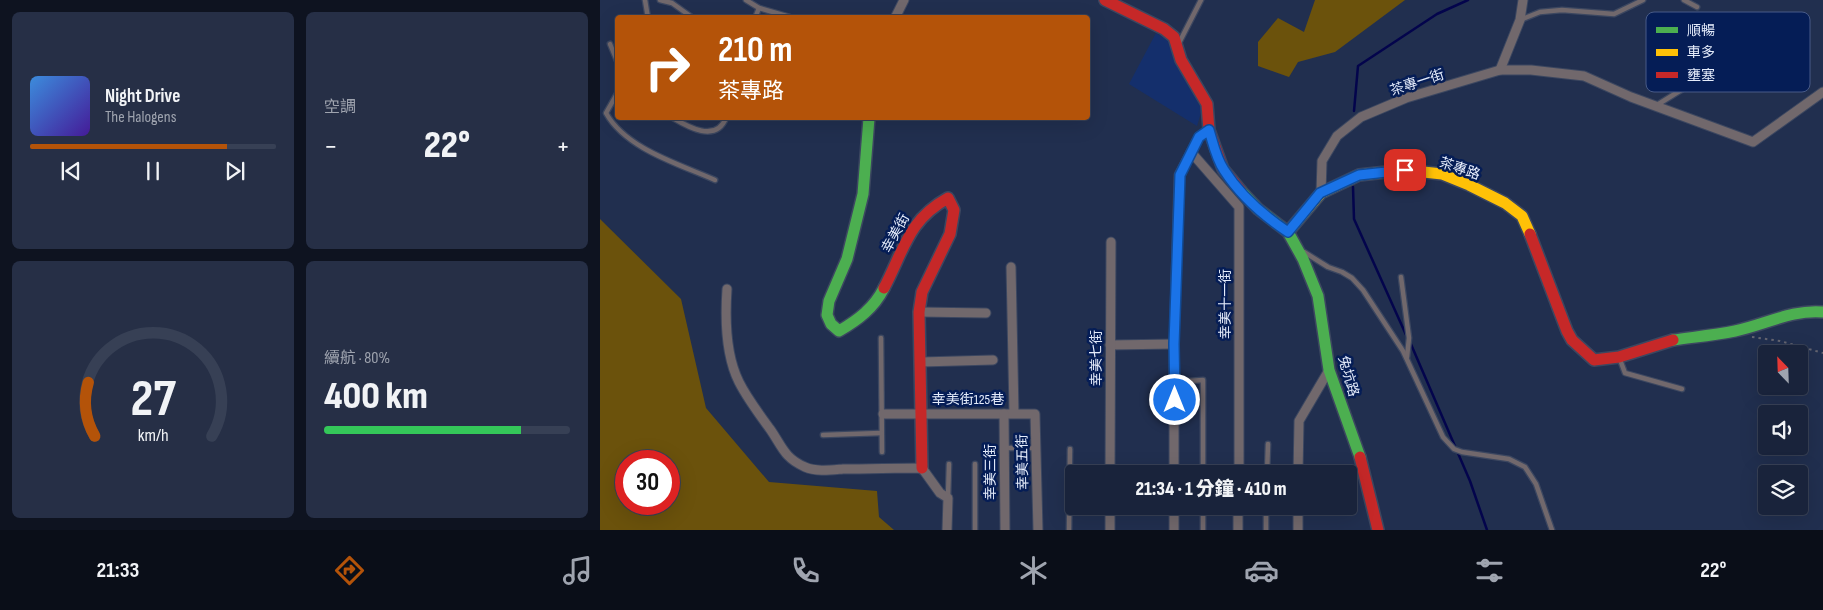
<!DOCTYPE html>
<html lang="zh-TW">
<meta charset="utf-8">
<style>
:root{--surface:#19233b;--page:#262f46;--text:#f1f3f6;--muted:#9fa4af;--line:#374055;--accent:#b45309}
body{margin:0;font-family:"Sofia Sans Condensed","Noto Sans TC",sans-serif;background:var(--page);color:var(--text);height:100vh;display:flex;flex-direction:column;font-size:19px;white-space:nowrap}
*{box-sizing:border-box;margin:0}
p{font-size:16px;color:var(--muted)}
.icon{flex:none;width:28px;height:28px;fill:none;stroke:currentColor;stroke-width:2;stroke-linecap:round;stroke-linejoin:round}
.map{position:relative;flex:1;overflow:hidden}
.details{display:flex;flex-direction:column;gap:12px;padding:12px;background:#0e1320;width:600px}
.details>*{flex:none}
.banner{position:absolute;left:15px;top:15px;width:475px;height:105px;border-radius:5px;box-shadow:0 5px 20px #0002,0 0 0 1px var(--line);background:#b45309;color:#fff;overflow:hidden}
.needle{width:32px;rotate:337deg}
.buttons{position:absolute;left:1158px;top:345px;display:grid;gap:10px}
.buttons a{display:grid;place-items:center;width:50px;height:50px;border-radius:5px;background:var(--surface);box-shadow:0 5px 20px #0002,0 0 0 1px var(--line);font-size:25px}
.speed{position:absolute;left:15px;top:450px;display:flex;gap:10px;font-size:25px;font-weight:700;text-align:center}
.speed>*{display:grid;place-content:center;width:65px;height:65px;border-radius:50%;background:var(--surface);box-shadow:0 5px 20px #0002,0 0 0 1px var(--line);line-height:1}
.speed .limit{border:8px solid #d22;background:#fff;color:#111}
.pin{position:absolute;display:grid;place-items:center;width:42px;height:42px;color:#fff;margin:-21px;border-radius:10px;box-shadow:0 2px 8px #0006}
.me{position:absolute;width:55px;margin:-28px;rotate:0deg;stroke-linejoin:round;filter:drop-shadow(0 0 4px #0008)}
.turn{display:flex;align-items:center;gap:18px;height:105px;padding:0 20px;font-size:22px}
.turn .icon{width:65px;height:65px;stroke-width:2.5}
.turn b{display:block;font-size:35px;line-height:42px}
.big{font-size:38px;font-weight:800;line-height:1.1}
.details .widget{flex:1;display:flex;flex-direction:column;justify-content:center;gap:8px;min-width:0;padding:0 18px;border-radius:8px;background:var(--page)}
.details .dial{align-items:center;gap:0}
.dial svg{height:130px;overflow:visible;fill:none;stroke:var(--line);stroke-width:7;stroke-linecap:round;text-anchor:middle}
.dial text{fill:var(--text);stroke:none}
.song{display:flex;align-items:center;gap:15px}
.cover{width:60px;height:60px;border-radius:8px;background:linear-gradient(135deg,hsl(210 70% 55%),hsl(260 70% 35%))}
.played{height:5px;border-radius:2px;background:linear-gradient(90deg,var(--accent) 80%,var(--line) 80%)}
.keys{display:flex;justify-content:space-around;direction:ltr}
.heat{display:flex;justify-content:space-between;align-items:center;font-size:28px;direction:ltr}
.charge{height:8px;border-radius:4px;background:linear-gradient(90deg,#34c759 80%,var(--line) 0)}
.details .tiles{flex:1;display:grid;gap:12px;grid-template-columns:repeat(2,1fr)}
.trip{position:absolute;left:465px;top:465px;width:292px;height:50px;border-radius:5px;background:var(--surface);box-shadow:0 5px 20px #0002,0 0 0 1px var(--line);font-weight:800;line-height:50px;text-align:center}
.menu{display:flex;height:80px;justify-content:space-around;align-items:center;background:#0a0e18;color:var(--muted)}
.menu .icon{width:35px;height:35px}
.menu .on{color:var(--accent)}
.menu b{font-size:22px;color:var(--text)}
main{display:flex;flex:1;min-height:0}
.map>svg:first-child{display:block}
</style>
<main>
<section class="details">
<div class="tiles">
<div class="widget">
<div class="song"><i class="cover"></i><div><b>Night Drive</b><p>The Halogens</p></div></div>
<div class="played"></div>
<div class="keys"><svg class="icon" aria-label="previous" viewBox="0 0 24 24"><path d="M18 5L8 12l10 7zM5 5v14"/></svg><svg class="icon" aria-label="pause" viewBox="0 0 24 24"><path d="M8 5v14M16 5v14"/></svg><svg class="icon" aria-label="next" viewBox="0 0 24 24"><path d="M6 5l10 7-10 7zM19 5v14"/></svg></div>
</div>
<div class="widget"><p>空調</p>
<div class="heat"><a>−</a><b class="big">22°</b><a>+</a></div>
</div>
<div class="widget dial"><svg viewBox="0 0 100 80">
<path d="M14 69A42 42 0 1 1 86 69"/>
<path d="M14 69A42 42 0 0 1 10 36" stroke="#b45309"/>
<text x="50" y="56" font-size="32" font-weight="700">27</text>
<text x="50" y="72" font-size="11">km/h</text>
</svg></div>
<div class="widget"><p>續航 · 80%</p><b class="big">400 km</b><div class="charge"></div></div>
</div>
</section>
<div class="map">
<svg width="1223" height="530" viewBox="0 0 1223 530">
<rect width="100%" height="100%" fill="#212f4f"/>
<!-- built -->
<polygon fill="#142f6c" points="556,33 569,41 603,106 597,126 529,84"/>
<!-- forest -->
<g fill="#6b520c" fill-rule="evenodd">
<polygon points="715,0 805,0 735,52 698,62 689,77 658,66 658,42 678,18 704,32"/>
<path d="M0,219L81,299L106,408L169,482L277,491L279,517L294,530H0ZM26,461H69V504H26Z"/>
</g>
<g fill="none" stroke-linecap="round" stroke-linejoin="round">
<!-- stream -->
<g stroke="#03044c" stroke-width="2.5">
<polyline points="754,111 758,66 837,14 868,0"/>
<polyline points="753,187 754,219 807,337"/>
<polyline points="810,342 870,481 887,530"/>
</g>
<!-- lane casing -->
<g stroke="#3c4760" stroke-width="7">
<g id="lane">
<polyline points="45,0 48,18"/>
<polyline points="60,0 72,3 93,18"/>
<polyline points="146,0 159,8 190,17"/>
<polyline points="1084,0 1097,7"/>
<polyline points="155,18 159,8"/>
<polyline points="920,20 940,12 962,10 1014,14 1043,0"/>
<polyline points="579,43 601,0"/>
<polyline points="10,44 18,63"/>
<path d="M18,92L6,113C26,149 79,164 115,180"/>
<polyline points="1057,105 1086,87 1131,48 1191,22"/>
<path d="M73,118C88,127 116,143 126,118"/>
<polyline points="704,252 728,267 742,272 752,278 763,290 803,351 843,437 854,449 862,452 909,459 925,467 936,484 952,530"/>
<polyline points="801,277 809,338 807,357"/>
<polyline points="281,338 282,452"/>
<polyline points="1019,357 1025,373 1082,389"/>
<polyline points="575,382 603,380 603,474"/>
<polyline points="223,435 281,433"/>
<polyline points="404,448 436,448"/>
<polyline points="667,474 668,444"/>
<polyline points="348,498 349,464"/>
<polyline points="375,530 375,464"/>
<polyline points="469,530 470,449"/>
<polyline points="603,530 603,506"/>
<polyline points="666,530 666,506"/>
</g>
</g>
<!-- street casing -->
<g stroke="#3c4760" stroke-width="11">
<g id="street">
<polyline points="295,18 304,0"/>
<polyline points="900,70 920,20 923,0"/>
<polyline points="591,152 639,207 639,474"/>
<polyline points="721,193 722,161 737,136 761,117 806,98 900,70 931,70 984,76 1031,97 1153,142 1223,92"/>
<polyline points="411,267 414,413"/>
<path d="M127,289C125,318 125,354 139,382C147,398 159,414 170,429C182,446 184,458 205,467C216,472 231,470 243,469C269,469 296,468 322,468L340,493L348,498L347,530"/>
<polyline points="319,312 386,313"/>
<polyline points="510,345 574,344"/>
<polyline points="321,362 393,360"/>
<polyline points="283,414 435,414 438,530"/>
<polyline points="404,414 405,530"/>
<polyline points="510,474 511,242"/>
<polyline points="574,474 574,344 579,175 599,137 609,130"/>
<polyline points="698,474 699,421 729,370"/>
<polyline points="510,530 510,506"/>
<polyline points="574,530 574,506"/>
<polyline points="638,530 638,506"/>
<polyline points="698,530 698,506"/>
</g>
</g>
<!-- fast casing -->
<g stroke="#3c4760" stroke-width="14">
<g id="fast">
<path d="M269,118L263,194L247,259L229,301L227,315L231,324L239,331C258,320 274,308 284,288"/>
<polyline points="641,191 658,209 688,232 703,259 718,296 729,370 760,457"/>
<path d="M1073,340C1094,337 1115,335 1135,331C1164,325 1193,309 1223,312"/>
</g>
</g>
<!-- slow casing -->
<g stroke="#3c4760" stroke-width="14">
<polyline id="slow" points="688,232 721,193 759,175 805,170 842,174 869,185 905,203 922,216 930,234"/>
</g>
<!-- jam casing -->
<g stroke="#3c4760" stroke-width="14">
<g id="jam">
<polyline points="505,0 564,29 574,37 581,60 607,104 609,130 623,169 641,191"/>
<polyline points="930,234 967,331 972,340 994,360 1019,357 1073,340"/>
<path d="M284,288C304,250 308,220 348,198L354,210L350,234L322,292L319,312L322,468"/>
<polyline points="760,457 778,530"/>
</g>
</g>
<!-- path -->
<polyline stroke="#656571" stroke-width="2" stroke-dasharray="2.5 4" stroke-linecap="butt" points="1152,337 1180,341 1223,353"/>
<!-- lane -->
<use href="#lane" stroke="#71686c" stroke-width="4.5"/>
<!-- street -->
<use href="#street" stroke="#71686c" stroke-width="9"/>
<!-- fast -->
<use href="#fast" stroke="#4caf50" stroke-width="11"/>
<!-- slow -->
<use href="#slow" stroke="#ffc107" stroke-width="11"/>
<!-- jam -->
<use href="#jam" stroke="#c62828" stroke-width="11"/>
</g>
<g fill="none" stroke-linecap="round" stroke-linejoin="round">
<!-- route casing -->
<g stroke="#114b97" stroke-width="12">
<path id="route" d="M575,400L574,344L580,175L599,137L609,130C613,143 616,158 624,170C640,195 664,216 688,232L720,193L759,175L805,170"/>
</g>
<!-- route -->
<use href="#route" stroke="#1a73e8" stroke-width="9"/>
</g>
<g text-anchor="middle" stroke-width="5" stroke-linejoin="round" paint-order="stroke">
<!-- street labels -->
<g font-size="14" fill="#e5ecfb" stroke="#051d56">
<text transform="translate(817 82) rotate(-18)" y="5">茶專一街</text>
<text transform="translate(860 168) rotate(19)" y="5">茶專路</text>
<text transform="translate(295 233) rotate(-61)" y="5">幸美街</text>
<text transform="translate(625 304) rotate(-90)" y="5">幸美十一街</text>
<text transform="translate(496 358) rotate(-90)" y="5">幸美七街</text>
<text transform="translate(749 376) rotate(74)" y="5">兔坑路</text>
<text x="368" y="404">幸美街125巷</text>
<text transform="translate(422 462) rotate(-91)" y="5">幸美五街</text>
<text transform="translate(390 472) rotate(-90)" y="5">幸美三街</text>
</g>
</g>
<!-- legend -->
<rect x="1046" y="12" width="164" height="80" rx="8" fill="#051d56" stroke="#485b88" stroke-width="1"/>
<rect x="1056" y="27" width="22" height="6" fill="#4caf50"/>
<rect x="1056" y="49" width="22" height="7" fill="#ffc107"/>
<rect x="1056" y="72" width="22" height="6" fill="#c62828"/>
<g font-size="14" fill="#e5ecfb">
<text x="1087" y="35">順暢</text>
<text x="1087" y="57">車多</text>
<text x="1087" y="80">壅塞</text>
</g>
</svg>
<div class="buttons">
<a><svg class="needle" viewBox="-14 -14 28 28"><path d="M0-13l5 13h-10z" fill="#e53935"/><path d="M0 13l5-13h-10z" fill="#9fa4af"/></svg></a>
<a><svg class="icon" aria-label="sound" viewBox="0 0 24 24"><path d="M4 9h4l5-4v14l-5-4H4zM17 9q2 3 0 6"/></svg></a>
<a><svg class="icon" aria-label="layers" viewBox="0 0 24 24"><path d="M12 4l9 5-9 5-9-5zM3 14l9 5 9-5"/></svg></a>
</div>
<div class="speed"><div class="limit">30</div></div>
<div class="pin" style="left:805px;top:170px;background:#d93025"><svg class="icon" aria-label="arrive" viewBox="0 0 24 24"><path d="M6 21V4h12l-3 4 3 4H6"/></svg></div>
<svg class="me" style="left:575px;top:400px" viewBox="-20 -20 40 40"><circle r="17" fill="#1a73e8" stroke="#fff" stroke-width="3"/><path d="M0-11L8 9 0 5-8 9z" fill="#fff"/></svg>
<div class="trip">21:34 · 1 分鐘 · 410 m</div>
<div class="banner">
<div class="turn"><svg class="icon" aria-label="right" viewBox="0 0 24 24"><path d="M7 20v-9h11M14 6l5 5-5 5"/></svg><div><b>210 m</b>茶專路</div></div>
</div>
</div>
</main>
<nav class="menu">
<b>21:33</b>
<svg class="icon on" aria-label="directions" viewBox="0 0 24 24"><path d="M12 3l9 9-9 9-9-9zM9 14v-3h6M13 9l2 2-2 2"/></svg>
<svg class="icon" aria-label="music" viewBox="0 0 24 24"><path d="M9 18V5l10-2v13"/><circle cx="6" cy="18" r="3"/><circle cx="16" cy="16" r="3"/></svg>
<svg class="icon" aria-label="phone" viewBox="0 0 24 24"><path d="M5 4h4l2 5-3 2q2 4 5 5l2-3 5 2v4C11 20 4 13 5 4z"/></svg>
<svg class="icon" aria-label="climate" viewBox="0 0 24 24"><path d="M12 3v18M4 7l16 10M4 17L20 7"/></svg>
<svg class="icon" aria-label="car" viewBox="0 0 24 24"><path d="M5 17H2v-5l4-1 3-4h7l3 4 3 1v5h-3M9 17h6M6 11h13"/><circle cx="7" cy="17" r="2"/><circle cx="17" cy="17" r="2"/></svg>
<svg class="icon" aria-label="filters" viewBox="0 0 24 24"><path d="M4 7h16M4 17h16"/><circle cx="9" cy="7" r="2"/><circle cx="15" cy="17" r="2"/></svg>
<b>22°</b>
</nav>
